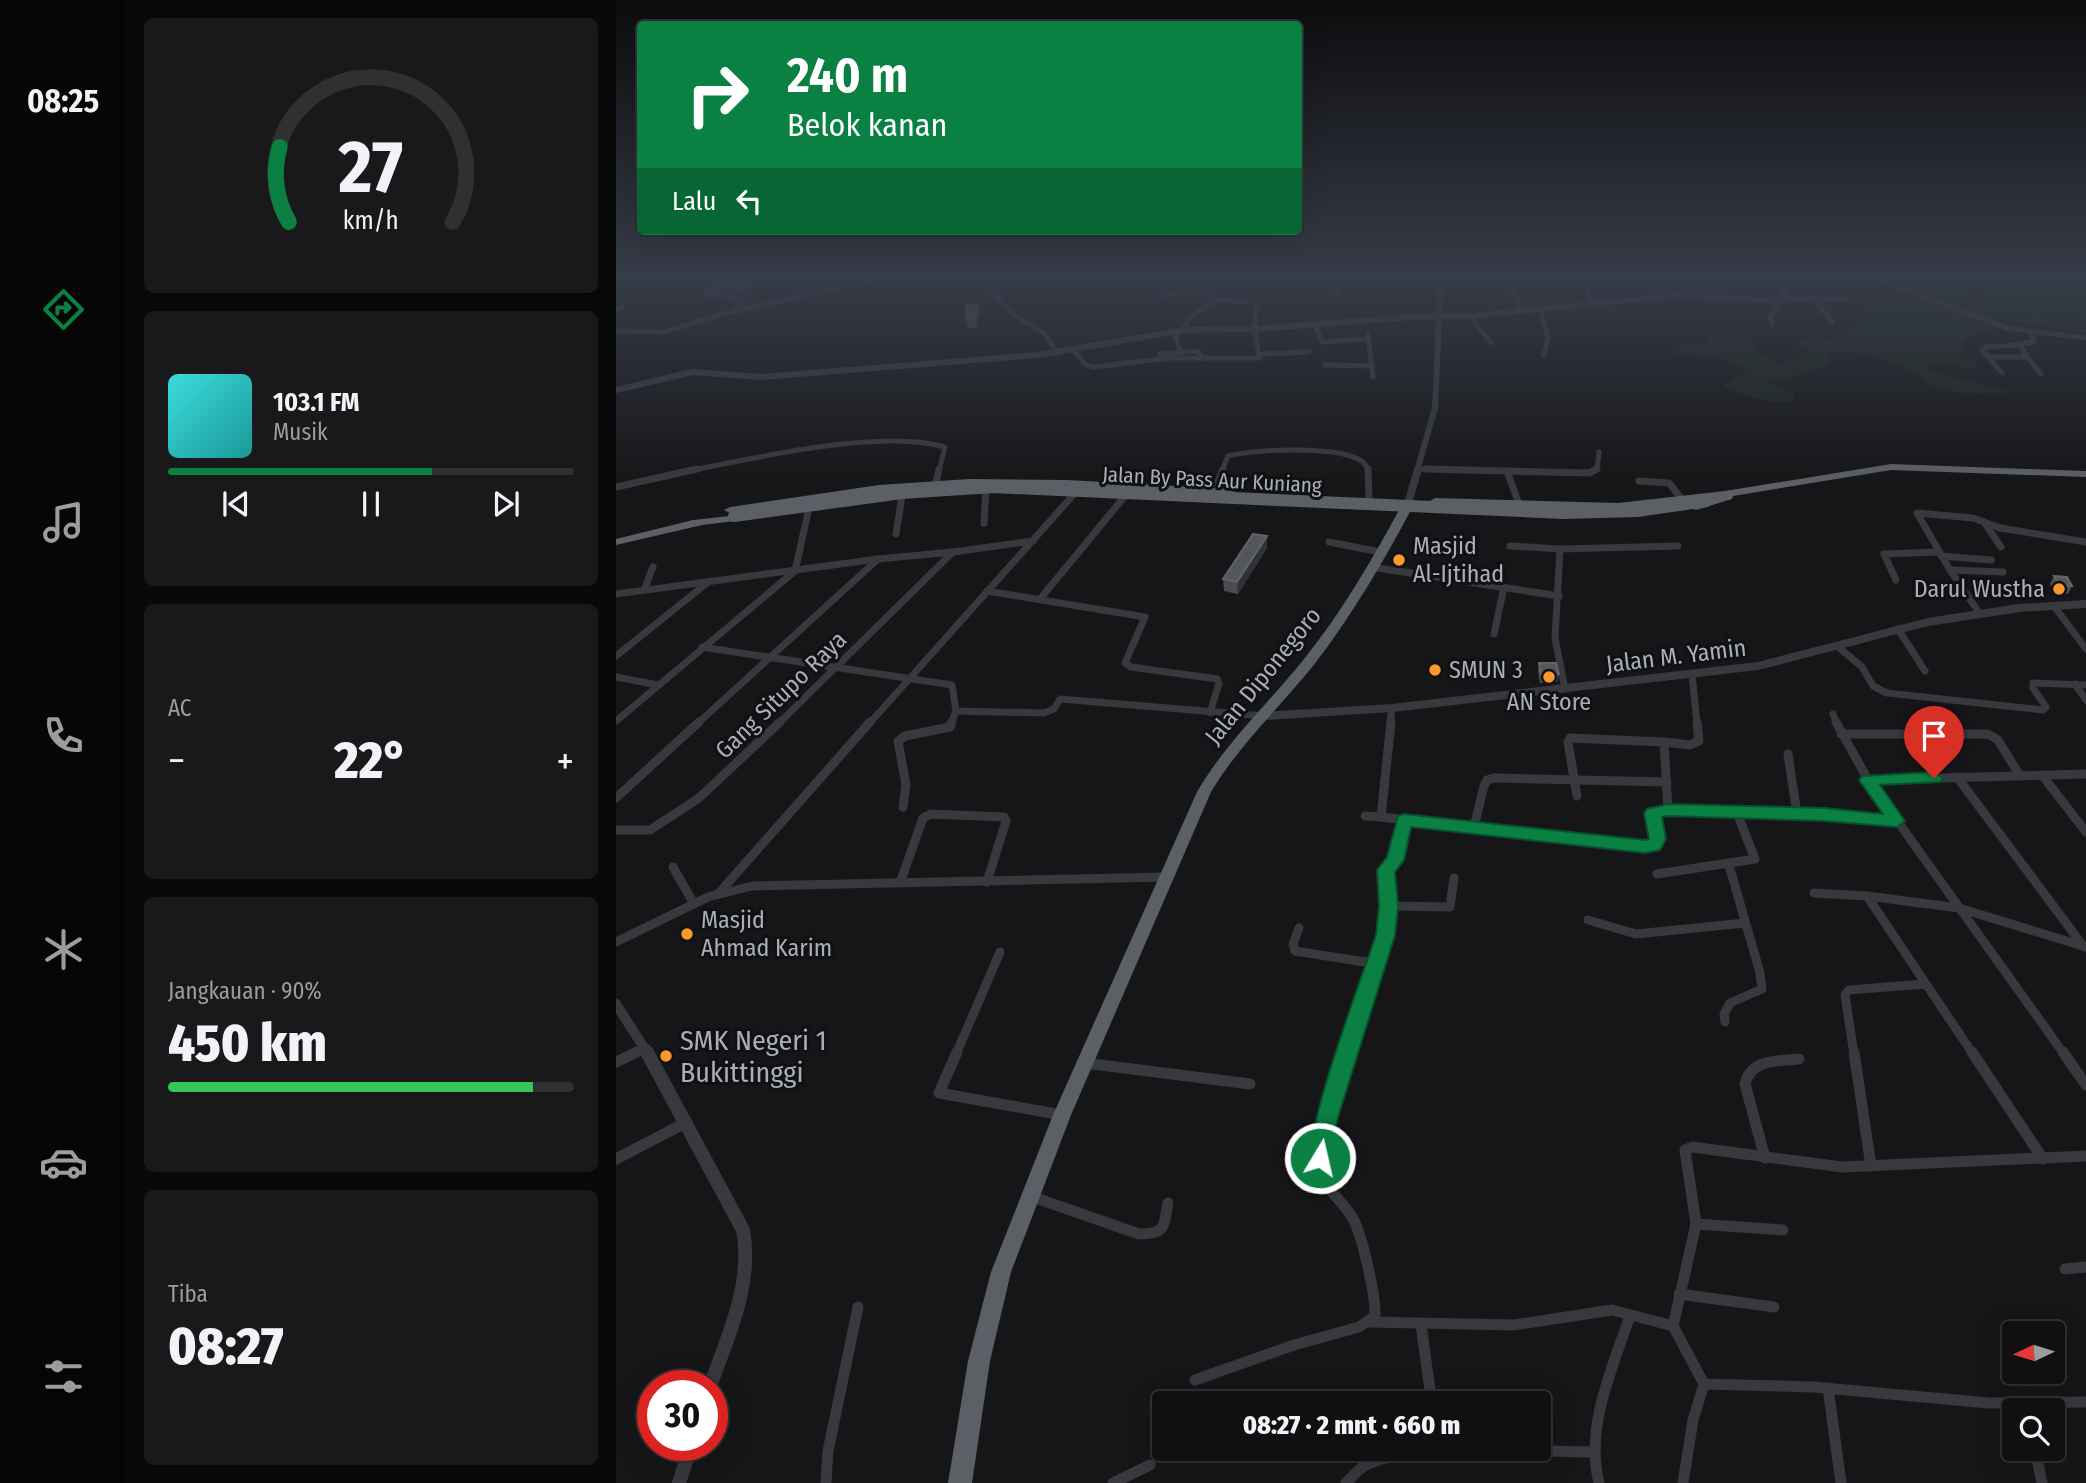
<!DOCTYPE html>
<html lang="id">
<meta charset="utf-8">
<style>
:root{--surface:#101012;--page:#19191b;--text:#f1f3f6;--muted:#9c9d9f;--line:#303032;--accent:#0b8043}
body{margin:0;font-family:"Fira Sans Condensed",sans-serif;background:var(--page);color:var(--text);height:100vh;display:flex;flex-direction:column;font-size:26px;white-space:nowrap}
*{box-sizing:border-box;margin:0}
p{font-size:23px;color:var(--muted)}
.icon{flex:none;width:38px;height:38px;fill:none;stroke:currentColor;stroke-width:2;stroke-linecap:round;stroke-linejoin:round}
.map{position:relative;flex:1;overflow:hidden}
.sheet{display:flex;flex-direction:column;gap:18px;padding:18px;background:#09090a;width:490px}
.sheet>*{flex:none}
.top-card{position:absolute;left:21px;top:21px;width:665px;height:214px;border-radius:7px;box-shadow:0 7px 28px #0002,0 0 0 2px var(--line);background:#0b8043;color:#fff;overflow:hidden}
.needle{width:46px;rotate:266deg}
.tools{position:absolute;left:1386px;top:1321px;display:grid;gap:14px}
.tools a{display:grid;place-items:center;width:63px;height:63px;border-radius:7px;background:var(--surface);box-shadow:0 7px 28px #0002,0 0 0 2px var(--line);font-size:35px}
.speed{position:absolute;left:21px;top:1370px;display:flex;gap:14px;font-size:35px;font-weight:700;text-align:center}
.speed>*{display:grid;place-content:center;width:91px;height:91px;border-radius:50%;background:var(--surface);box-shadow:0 7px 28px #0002,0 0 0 2px var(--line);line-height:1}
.speed .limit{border:10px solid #d22;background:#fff;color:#111}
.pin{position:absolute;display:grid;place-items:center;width:60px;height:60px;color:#fff;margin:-72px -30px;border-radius:50% 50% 50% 0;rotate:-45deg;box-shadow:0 0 7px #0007}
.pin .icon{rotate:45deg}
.me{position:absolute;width:77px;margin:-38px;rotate:9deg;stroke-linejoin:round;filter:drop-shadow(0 0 5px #0008)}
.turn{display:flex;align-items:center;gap:24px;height:147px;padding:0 35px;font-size:32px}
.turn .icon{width:91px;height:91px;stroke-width:2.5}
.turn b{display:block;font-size:49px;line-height:60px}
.then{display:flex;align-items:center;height:66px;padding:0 35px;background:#0003;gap:14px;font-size:26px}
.big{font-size:52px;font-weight:800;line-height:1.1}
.sheet .tile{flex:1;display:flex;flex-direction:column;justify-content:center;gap:10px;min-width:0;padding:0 24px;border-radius:10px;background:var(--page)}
.sheet .dial{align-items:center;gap:0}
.dial svg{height:182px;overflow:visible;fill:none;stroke:var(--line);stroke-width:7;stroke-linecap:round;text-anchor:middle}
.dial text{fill:var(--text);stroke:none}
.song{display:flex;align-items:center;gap:21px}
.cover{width:84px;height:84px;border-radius:10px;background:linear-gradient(135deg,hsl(180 70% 55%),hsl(180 70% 35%))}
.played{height:7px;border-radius:4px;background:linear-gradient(90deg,var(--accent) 65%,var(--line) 65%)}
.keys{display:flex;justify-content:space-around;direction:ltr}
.heat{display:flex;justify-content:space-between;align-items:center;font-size:38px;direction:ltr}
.charge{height:10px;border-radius:5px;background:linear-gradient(90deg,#34c759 90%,var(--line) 0)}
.trip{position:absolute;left:536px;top:1391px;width:399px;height:70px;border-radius:7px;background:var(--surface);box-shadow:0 7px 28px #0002,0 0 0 2px var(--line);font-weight:800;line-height:70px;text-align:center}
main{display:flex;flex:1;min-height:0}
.tab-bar{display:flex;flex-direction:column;width:126px;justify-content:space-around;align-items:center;background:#060607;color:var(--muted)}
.tab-bar .icon{width:49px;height:49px}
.tab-bar .current{color:var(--accent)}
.tab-bar b{font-size:32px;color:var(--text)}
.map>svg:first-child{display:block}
</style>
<main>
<nav class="tab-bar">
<b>08:25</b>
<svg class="icon current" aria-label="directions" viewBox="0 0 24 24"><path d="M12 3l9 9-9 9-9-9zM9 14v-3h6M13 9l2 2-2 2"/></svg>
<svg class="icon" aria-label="music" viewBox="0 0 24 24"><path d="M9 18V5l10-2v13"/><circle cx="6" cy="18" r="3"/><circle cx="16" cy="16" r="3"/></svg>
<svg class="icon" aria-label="phone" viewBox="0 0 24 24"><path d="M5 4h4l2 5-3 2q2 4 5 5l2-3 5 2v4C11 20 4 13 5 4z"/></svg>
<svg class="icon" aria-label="climate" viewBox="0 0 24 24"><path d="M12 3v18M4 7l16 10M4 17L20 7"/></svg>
<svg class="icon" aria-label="car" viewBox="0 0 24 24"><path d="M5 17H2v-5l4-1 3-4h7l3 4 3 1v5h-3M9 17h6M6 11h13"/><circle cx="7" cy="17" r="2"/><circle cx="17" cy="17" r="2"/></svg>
<svg class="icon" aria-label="filters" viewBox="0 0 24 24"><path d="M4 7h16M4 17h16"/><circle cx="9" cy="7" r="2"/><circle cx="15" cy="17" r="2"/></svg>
</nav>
<section class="sheet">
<div class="tile dial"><svg viewBox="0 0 100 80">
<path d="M14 69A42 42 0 1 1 86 69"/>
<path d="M14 69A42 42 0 0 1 10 36" stroke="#0b8043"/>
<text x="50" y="56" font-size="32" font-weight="700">27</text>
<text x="50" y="72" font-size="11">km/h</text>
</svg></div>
<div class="tile">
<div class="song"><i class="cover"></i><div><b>103.1 FM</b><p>Musik</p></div></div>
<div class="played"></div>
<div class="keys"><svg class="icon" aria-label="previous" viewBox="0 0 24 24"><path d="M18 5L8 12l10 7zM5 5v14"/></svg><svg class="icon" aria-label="pause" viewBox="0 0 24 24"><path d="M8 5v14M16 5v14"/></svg><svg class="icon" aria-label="next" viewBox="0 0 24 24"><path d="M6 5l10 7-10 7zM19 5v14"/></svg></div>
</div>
<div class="tile"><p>AC</p>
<div class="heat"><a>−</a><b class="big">22°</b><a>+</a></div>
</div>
<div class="tile"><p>Jangkauan · 90%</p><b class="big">450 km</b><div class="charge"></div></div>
<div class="tile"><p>Tiba</p><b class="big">08:27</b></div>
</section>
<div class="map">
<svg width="1470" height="1483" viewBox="0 0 1470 1483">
<rect width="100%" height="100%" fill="#161618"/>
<!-- green -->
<path fill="#1c241c" d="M1263,276H1290L1320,286L1360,293L1405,286L1447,290L1470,288V333L1383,319L1387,327L1347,339L1348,348L1342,358L1355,360L1363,368C1340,372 1331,353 1308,367L1339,378L1400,392C1376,393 1349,396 1325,389C1315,386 1311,380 1303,375C1279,360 1238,349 1211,352L1215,364L1172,379L1150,382L1175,392L1179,398L1174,403C1152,402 1127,397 1107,386L1117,378L1132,371C1111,355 1078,356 1052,354L1062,345H1089L1093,338L1134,339L1141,351L1163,364L1192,353L1176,340C1196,340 1220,345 1235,328C1241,321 1240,311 1251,306C1264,301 1291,307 1307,304L1303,293Z"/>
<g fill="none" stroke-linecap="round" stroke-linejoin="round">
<!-- minor-far3 -->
<g stroke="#37393d" stroke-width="5">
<polyline points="198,276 229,279 236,283"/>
<polyline points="358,276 396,313 428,333 441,353"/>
<polyline points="715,276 721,293"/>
<polyline points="894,276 895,288 907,311"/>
<polyline points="953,276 957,282 969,283"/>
<polyline points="967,276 976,304"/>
<polyline points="1255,276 1390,328 1470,338"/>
<polyline points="1067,277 1071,294"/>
<polyline points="545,297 565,292 589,292 599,300 628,302"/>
<polyline points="1166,299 1230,299"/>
<polyline points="1198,299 1217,323"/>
<polyline points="924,309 932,338 928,355"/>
<polyline points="0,310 7,307"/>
<polyline points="117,311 127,300 109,296 129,276"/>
<polyline points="854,316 875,343"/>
<polyline points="699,324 706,342 752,339"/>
<polyline points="1156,324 1154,315 1163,307 1159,301"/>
<polyline points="568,330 572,319 599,300"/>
<polyline points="0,331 48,332 102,315 275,276"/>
<polyline points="558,331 564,350"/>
<polyline points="752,335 757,377"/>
<polyline points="457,350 470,365 478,367 552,358 644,358 638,329 641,304"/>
<polyline points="645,354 693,352"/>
<polyline points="1372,357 1366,350 1369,347 1403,345"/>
<polyline points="1411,357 1425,374"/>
<polyline points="547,359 544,354 581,351 587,358"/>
<polyline points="709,365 756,366"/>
<polyline points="1386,373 1372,357 1411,357 1403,344 1418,342 1415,333"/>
<polyline points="801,469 885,471"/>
<path d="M72,471C139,458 266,428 329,447L323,471"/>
<path d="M606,471L612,456C639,449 725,445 747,462C748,463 753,470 753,471"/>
<polyline points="978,471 981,470 983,452"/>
</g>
<!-- minor-far2 -->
<g stroke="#37393d" stroke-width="7">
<polyline points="752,469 753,498"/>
<polyline points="810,469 973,473 981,469"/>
<polyline points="891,471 903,504"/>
<polyline points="1023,481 1053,483 1065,498"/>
<polyline points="320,483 323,469"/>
<polyline points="0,487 81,469"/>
<polyline points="598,491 607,469"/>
<polyline points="1368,522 1385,547"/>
<polyline points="368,523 370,490"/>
<polyline points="280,534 286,496"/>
<polyline points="713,542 764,552"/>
<polyline points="894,546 944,549 1062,546"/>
<polyline points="944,549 939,638 949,689"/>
<polyline points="1325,556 1375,560"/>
<polyline points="755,567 943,596"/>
<polyline points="1334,570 1387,572"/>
<polyline points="1280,580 1268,554 1323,552"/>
<polyline points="28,590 37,567"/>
<polyline points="371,591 529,617 509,663 515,667 601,679 603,683 594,713"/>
<polyline points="0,594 262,559 337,552"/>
<polyline points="424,599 509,496"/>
<polyline points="1438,606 1470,649"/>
<polyline points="1364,614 1334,570 1301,513 1357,518 1384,528 1470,542"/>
<polyline points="1282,629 1309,671"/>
<polyline points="878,634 888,587"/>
<polyline points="1221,646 1246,667 1257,686 1271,693 1427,710 1430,707 1417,688 1417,683 1470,685"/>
<polyline points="86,647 336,685 340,711 428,713 438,709 444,699 648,716"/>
<polyline points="0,656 91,583"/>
<polyline points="1076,674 1081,724"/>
<polyline points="0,677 42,685"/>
<polyline points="1459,684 1470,700"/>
<polyline points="1217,714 1221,724"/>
<polyline points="0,721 179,571 193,508"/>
<polyline points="81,724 262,559"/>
<polyline points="162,724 337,552 417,541"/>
<polyline points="253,724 459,493"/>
<polyline points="335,724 340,711"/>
<polyline points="774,724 776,708"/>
</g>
<!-- minor-far1 -->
<g stroke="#37393d" stroke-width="9">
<polyline points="1220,722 1252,780 1448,1054"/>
<polyline points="1225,734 1372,734 1382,740 1404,776"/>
<polyline points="1048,742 1074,745 1083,741 1081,722"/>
<polyline points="1172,754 1181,814"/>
<polyline points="1426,775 1470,832"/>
<polyline points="1341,777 1468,947"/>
<polyline points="1252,780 1470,774"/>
<polyline points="961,796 952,742 954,738 1048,742 1052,810"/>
<polyline points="0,798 83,722"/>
<polyline points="287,807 290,785 282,741 289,736 334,727 336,722"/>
<polyline points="749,816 765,817 775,722"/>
<polyline points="765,817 1029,847 1038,845 1041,839 1036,815 1040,811 1209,814 1281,821"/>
<polyline points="858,827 868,786 871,780 878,778 1051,782"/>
<polyline points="0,830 34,830 83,798 164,722"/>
<polyline points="57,867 78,904"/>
<polyline points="1041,874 1139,859 1121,813"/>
<polyline points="284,883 307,818 315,814 388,817 390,821 371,882"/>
<polyline points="103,893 254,722"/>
<polyline points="1198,893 1251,896 1343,908 1470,947"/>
<polyline points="1251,896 1357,1054"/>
<polyline points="773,906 834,907 838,878"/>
<polyline points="972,920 1020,934 1129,923"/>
<polyline points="683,928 677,944 679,951 762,964"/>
<polyline points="0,942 92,897 136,886 550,877"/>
<polyline points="1109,1022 1108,1014 1114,1003 1146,989 1144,973 1113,865"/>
<polyline points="17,1054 30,1048"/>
<polyline points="340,1054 384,952"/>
<polyline points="731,1054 770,935 773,914 770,870 779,860 788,820"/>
<polyline points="1238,1054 1229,995 1233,990 1309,984"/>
</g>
<!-- minor -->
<g stroke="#37393d" stroke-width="11">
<polyline points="341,1052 323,1093 446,1115"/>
<polyline points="1238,1052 1255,1166"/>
<polyline points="1356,1052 1427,1159"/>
<polyline points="1447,1052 1470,1085"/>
<polyline points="0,1062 21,1052"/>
<polyline points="469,1063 634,1084"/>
<path d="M1149,1158L1129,1084C1135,1059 1161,1061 1183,1059"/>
<polyline points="0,1159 71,1122"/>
<path d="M414,1196L523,1234C551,1234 547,1227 552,1203"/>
<polyline points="1080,1224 1167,1230"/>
<polyline points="1449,1269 1470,1267"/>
<polyline points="1063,1294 1158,1307"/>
<polyline points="753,1322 898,1325 996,1310 1057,1326"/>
<polyline points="805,1325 816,1404"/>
<path d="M579,1380L678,1345L743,1327L759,1316C760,1297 746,1233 736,1217C721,1193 709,1194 705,1162C701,1133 723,1080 732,1052"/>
<polyline points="1088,1384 1057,1326 1080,1224 1069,1150 1076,1147 1226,1167 1470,1156"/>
<polyline points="1212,1388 1225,1483"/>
<polyline points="1419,1449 1426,1483"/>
<polyline points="210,1483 212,1451 242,1307"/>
<polyline points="497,1483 534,1465"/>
<path d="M730,1483C736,1477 742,1469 750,1465C797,1442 922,1452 978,1452"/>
<path d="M983,1483C969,1427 996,1369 1014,1316"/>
<polyline points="1067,1483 1077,1420 1088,1384 1197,1387 1373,1403 1470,1402"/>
</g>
<!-- tertiary-far3 -->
<g stroke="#37393d" stroke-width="6">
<polyline points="0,390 76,372 145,377 422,355 568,330 638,329 795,317 854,316 1064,295 1159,301 1169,296 1168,276"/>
<polyline points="801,471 819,408 825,276"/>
</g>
<!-- tertiary-far2 -->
<g stroke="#37393d" stroke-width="8">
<polyline points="793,500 802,469"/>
<polyline points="648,716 776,708 1142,666 1312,622 1403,608 1470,604"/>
</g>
<!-- tertiary-far1 -->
<polyline stroke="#37393d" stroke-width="10" points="0,1004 32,1054"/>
<!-- tertiary -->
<g stroke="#37393d" stroke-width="14">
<path d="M31,1052L127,1230C137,1284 112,1336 94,1386"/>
<polyline points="63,1483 75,1446"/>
</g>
<!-- trunk -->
<g fill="#5b5f66" fill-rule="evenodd">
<polygon points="1275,464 1470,471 1470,477 1275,470 1117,496 1116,499 1080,510 1074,507 1076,505 1095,499 1002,509 819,504 814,501 819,498 1002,503 1109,491"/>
<path d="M353,479L451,480L614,489L619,492L614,495C527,491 440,483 353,485C272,488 193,500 114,513L108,510L114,507L263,485Z"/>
<path d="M789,507L795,510C766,564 735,617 697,666C663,708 623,745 595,792L455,1115L395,1272L374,1361L356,1483H332L352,1361L375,1272L437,1115L581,792C610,742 652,704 688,659C725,613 755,562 783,510Z"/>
<polygon points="132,514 136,515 136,519 86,525 0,545 0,539 77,520"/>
</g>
<!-- trunk-bridge -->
<polyline stroke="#5b5f66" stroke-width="12" points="118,516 286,493 377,487 947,513 1021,511 1091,501"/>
</g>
<!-- wall -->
<g fill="#494c50">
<polygon points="106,276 120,276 104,297 91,298 88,292"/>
<polygon points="144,283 125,294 119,293 117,286"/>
<polygon points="362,305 364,315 361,328 352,328 350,318"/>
<polygon points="651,536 651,548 622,594 608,591 607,579"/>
<polygon points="1438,576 1456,586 1452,594 1439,593 1434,584"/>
<polygon points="923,663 943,674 941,682 924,683 922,671"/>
</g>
<!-- shaded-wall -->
<g fill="#303235">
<polygon points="113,276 120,276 104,297 102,291"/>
<polygon points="142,277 144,283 125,294 123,288"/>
<polygon points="362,305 364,315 361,328 359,318"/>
<polygon points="651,536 651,548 622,594 621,582"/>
</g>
<!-- building -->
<g fill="#53575b" stroke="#61656a" stroke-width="2">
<polygon points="106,276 113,276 102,291 88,292"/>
<polygon points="128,276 142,277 123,288 117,286"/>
<polygon points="350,305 362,305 359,318 350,318"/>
<polygon points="637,534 651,536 621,582 607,579"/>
<polygon points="1438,576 1451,577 1456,586 1443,585"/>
<polygon points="923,663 940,663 943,674 925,675"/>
</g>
<!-- sky -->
<linearGradient id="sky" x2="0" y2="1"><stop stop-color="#0c0c0d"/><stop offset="0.57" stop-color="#363c48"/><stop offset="1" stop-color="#363c48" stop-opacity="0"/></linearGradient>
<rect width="1470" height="483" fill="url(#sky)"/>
<!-- route -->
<path fill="#0b8043" stroke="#07532c" stroke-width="2" d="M1318,772L1327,778L1324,782L1264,785L1289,821L1281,827L1209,821L1052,816L1046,817L1050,839L1044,850L1029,853L795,827L788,860L779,872L782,906L779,935L722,1117L711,1166L704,1169L696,1166C684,1139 748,972 760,935L763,906L761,870L771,857L782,816L788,814L1029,840L1033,839L1028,813L1031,809L1052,804L1209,808L1267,814L1243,780L1246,776Z"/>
<!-- markers -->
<g fill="#fa972d" stroke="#111113" stroke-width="2.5">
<circle cx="783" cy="560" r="7"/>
<circle cx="1443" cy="589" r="7"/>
<circle cx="819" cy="670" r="7"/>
<circle cx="933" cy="677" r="7"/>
<circle cx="71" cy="934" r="7"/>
<circle cx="50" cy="1056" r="7"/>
</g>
<g text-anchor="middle" stroke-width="6" stroke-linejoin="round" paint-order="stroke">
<!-- far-street labels -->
<g font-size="21" fill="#a8afb9" stroke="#111113">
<text transform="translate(596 480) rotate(3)" y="7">Jalan By Pass Aur Kuniang</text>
</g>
<!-- poi labels -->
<g font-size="24" fill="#a8afb9" stroke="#111113" text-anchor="start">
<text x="797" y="554">Masjid<tspan x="797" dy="28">Al-Ijtihad</tspan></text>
<text x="1429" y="597" text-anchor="end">Darul Wustha</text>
<text x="833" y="678">SMUN 3</text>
<text x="933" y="710" text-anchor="middle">AN Store</text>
<text x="85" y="928">Masjid<tspan x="85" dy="28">Ahmad Karim</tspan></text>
</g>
<!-- street labels -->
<g font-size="24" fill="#a8afb9" stroke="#111113">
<text transform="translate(1060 656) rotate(-7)" y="8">Jalan M. Yamin</text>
<text transform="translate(647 676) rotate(-51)" y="8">Jalan Diponegoro</text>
<text transform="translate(165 695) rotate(-44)" y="8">Gang Situpo Raya</text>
</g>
<!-- near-poi labels -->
<g font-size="28" fill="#a8afb9" stroke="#111113" text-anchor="start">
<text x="64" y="1050">SMK Negeri 1<tspan x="64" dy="32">Bukittinggi</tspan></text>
</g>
</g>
</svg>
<div class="tools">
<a><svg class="needle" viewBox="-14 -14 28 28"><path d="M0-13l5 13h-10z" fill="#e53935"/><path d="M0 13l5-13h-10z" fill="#9c9d9f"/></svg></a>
<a><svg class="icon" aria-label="search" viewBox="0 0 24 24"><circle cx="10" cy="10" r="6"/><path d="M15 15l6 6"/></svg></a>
</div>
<div class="speed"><div class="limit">30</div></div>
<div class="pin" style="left:1318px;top:778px;background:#d93025"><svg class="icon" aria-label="arrive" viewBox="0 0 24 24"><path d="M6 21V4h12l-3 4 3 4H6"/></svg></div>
<svg class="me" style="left:704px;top:1158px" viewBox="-20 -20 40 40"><circle r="17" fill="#0b8043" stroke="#fff" stroke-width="3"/><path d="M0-11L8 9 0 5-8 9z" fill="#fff"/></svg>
<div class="trip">08:27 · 2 mnt · 660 m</div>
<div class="top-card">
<div class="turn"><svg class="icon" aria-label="right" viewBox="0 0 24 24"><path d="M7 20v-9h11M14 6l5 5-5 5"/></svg><div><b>240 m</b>Belok kanan</div></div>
<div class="then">Lalu<svg class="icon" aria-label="left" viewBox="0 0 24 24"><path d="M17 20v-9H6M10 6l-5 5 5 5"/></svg></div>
</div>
</div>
</main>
